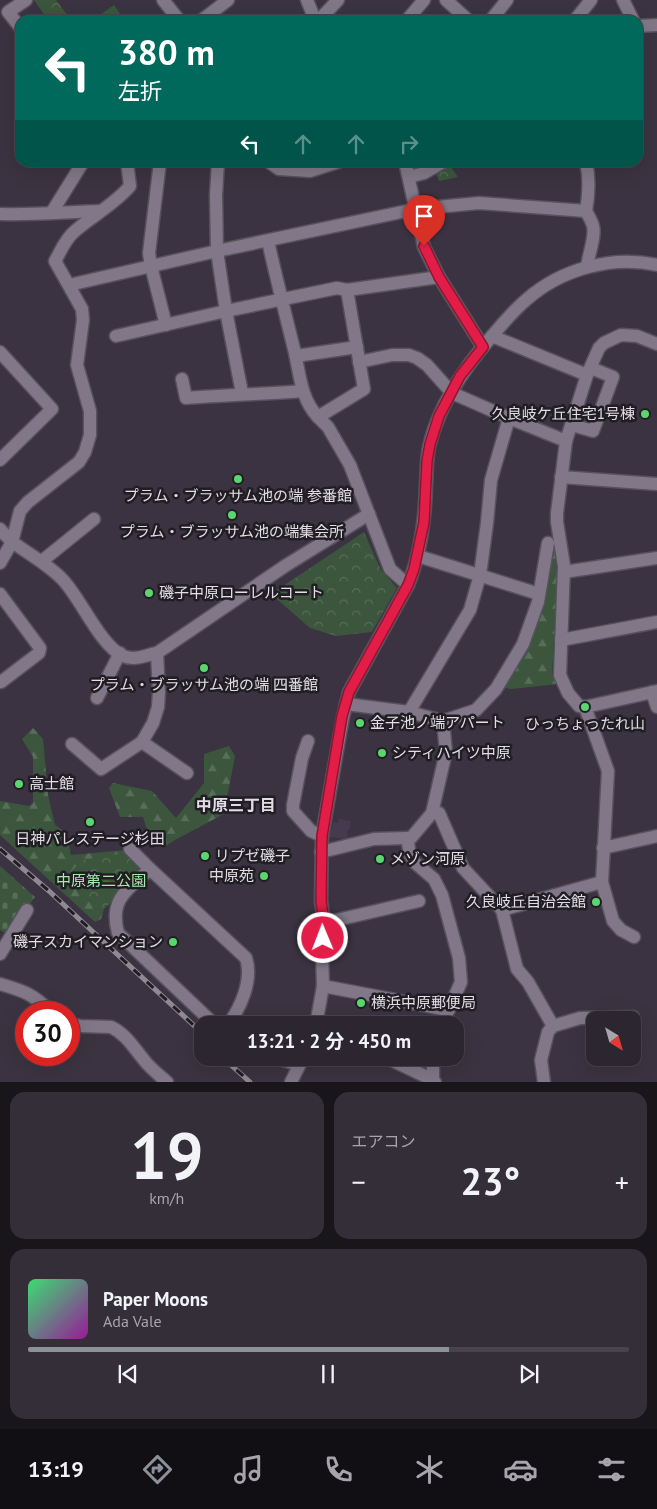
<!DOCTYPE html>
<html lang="ja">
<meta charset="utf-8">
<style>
:root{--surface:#2c2631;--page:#342e39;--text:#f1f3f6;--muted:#a6a5ab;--line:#48434d;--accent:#8c9099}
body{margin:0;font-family:"PT Sans","Noto Sans JP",sans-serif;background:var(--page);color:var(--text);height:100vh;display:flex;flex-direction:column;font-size:19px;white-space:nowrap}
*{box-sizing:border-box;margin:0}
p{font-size:16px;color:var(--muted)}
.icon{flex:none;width:28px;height:28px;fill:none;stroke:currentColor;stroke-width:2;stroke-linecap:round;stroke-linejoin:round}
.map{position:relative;height:1082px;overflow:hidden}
.panel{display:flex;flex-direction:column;gap:10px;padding:10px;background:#18151b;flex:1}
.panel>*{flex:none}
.banner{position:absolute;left:15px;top:15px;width:628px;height:152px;border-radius:15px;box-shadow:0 5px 20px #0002,0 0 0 1px var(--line);background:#00695c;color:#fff;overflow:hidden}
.needle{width:32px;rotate:143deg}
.fabs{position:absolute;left:586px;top:1011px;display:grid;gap:10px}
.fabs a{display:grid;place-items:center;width:55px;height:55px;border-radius:10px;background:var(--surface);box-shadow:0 5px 20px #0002,0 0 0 1px var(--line);font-size:25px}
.speed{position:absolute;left:15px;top:1001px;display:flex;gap:10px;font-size:25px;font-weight:700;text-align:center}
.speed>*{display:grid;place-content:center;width:65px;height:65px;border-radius:50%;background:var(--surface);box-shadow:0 5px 20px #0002,0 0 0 1px var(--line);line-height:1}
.speed .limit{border:8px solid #d22;background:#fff;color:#111}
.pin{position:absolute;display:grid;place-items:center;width:42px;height:42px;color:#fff;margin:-51px -21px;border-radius:50% 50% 50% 0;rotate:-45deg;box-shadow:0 0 5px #0007}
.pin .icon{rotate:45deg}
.me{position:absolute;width:55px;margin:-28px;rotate:359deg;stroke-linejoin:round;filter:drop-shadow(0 0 4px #0008)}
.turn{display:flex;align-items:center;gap:18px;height:105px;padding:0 20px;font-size:22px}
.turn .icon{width:65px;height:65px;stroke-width:2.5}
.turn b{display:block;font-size:35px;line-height:42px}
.lanes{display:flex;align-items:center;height:48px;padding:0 20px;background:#0003;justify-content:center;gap:25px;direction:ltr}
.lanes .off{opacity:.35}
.big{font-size:38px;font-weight:700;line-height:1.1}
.panel .widget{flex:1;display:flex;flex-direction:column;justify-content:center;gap:8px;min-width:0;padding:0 18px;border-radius:15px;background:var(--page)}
.panel .dial{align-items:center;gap:0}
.dial b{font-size:65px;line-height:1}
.song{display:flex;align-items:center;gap:15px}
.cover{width:60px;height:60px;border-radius:8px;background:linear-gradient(135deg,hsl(140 70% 55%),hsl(300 70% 35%))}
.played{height:5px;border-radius:2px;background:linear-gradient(90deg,var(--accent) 70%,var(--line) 70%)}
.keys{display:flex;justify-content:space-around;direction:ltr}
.heat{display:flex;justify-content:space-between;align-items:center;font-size:28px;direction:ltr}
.panel .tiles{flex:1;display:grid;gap:10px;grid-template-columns:1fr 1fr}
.widget:last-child{grid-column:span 2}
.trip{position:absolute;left:194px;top:1016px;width:270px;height:50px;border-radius:15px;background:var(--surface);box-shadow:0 5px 20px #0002,0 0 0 1px var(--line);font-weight:700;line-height:50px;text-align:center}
.tabs{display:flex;height:80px;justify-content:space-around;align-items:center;background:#120f14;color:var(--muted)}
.tabs .icon{width:35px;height:35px}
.tabs .current{color:var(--accent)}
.tabs b{font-size:22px;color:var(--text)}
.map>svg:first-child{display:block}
</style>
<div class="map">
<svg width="657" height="1082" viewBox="0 0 657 1082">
<defs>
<pattern id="forest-firs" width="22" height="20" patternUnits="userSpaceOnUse" patternTransform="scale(1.25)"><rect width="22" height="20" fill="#3b563d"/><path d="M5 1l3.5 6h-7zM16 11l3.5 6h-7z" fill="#576e59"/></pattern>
<pattern id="cemetery-stones" width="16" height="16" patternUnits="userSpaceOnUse" patternTransform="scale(1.25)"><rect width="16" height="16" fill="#3b563d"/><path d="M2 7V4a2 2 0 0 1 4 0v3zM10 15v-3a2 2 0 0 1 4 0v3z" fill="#576e59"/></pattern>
<pattern id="park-crowns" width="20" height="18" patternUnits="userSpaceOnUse" patternTransform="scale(1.25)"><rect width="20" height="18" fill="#3b563d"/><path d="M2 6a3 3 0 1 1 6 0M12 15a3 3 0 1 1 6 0" fill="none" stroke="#576e59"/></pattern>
</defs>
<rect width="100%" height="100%" fill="#3b3341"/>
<!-- built -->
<polygon fill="#453a4e" points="339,819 351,821 350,829 348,829 347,834 348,834 347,839 329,837 333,822 338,823"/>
<!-- forest -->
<g fill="url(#forest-firs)">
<polygon points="553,532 557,575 552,674 558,684 511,689 500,687 543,598"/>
<path d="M33,728L43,739L48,795L55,825C66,831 69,843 71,855L126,850L141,863L106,902L101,919L95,922L0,835V801L29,806L33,803V757L22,739Z"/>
<polygon points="229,746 235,756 224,814 175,840 162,848 151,842 143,817 120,817 109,788 113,783 152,791 176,818 204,783 204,754"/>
</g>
<!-- cemetery -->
<polygon fill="url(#cemetery-stones)" points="0,866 35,897 7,934 0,930"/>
<!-- park -->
<g fill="url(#park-crowns)">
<polygon points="34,0 56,0 71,20 48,20"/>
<polygon points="114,5 124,20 93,20"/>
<polygon points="448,163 458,177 439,181 435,171"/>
<polygon points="364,532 381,570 397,588 372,632 336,636 310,628 271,594"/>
<polygon points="125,853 144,870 101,912 64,879 82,860"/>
</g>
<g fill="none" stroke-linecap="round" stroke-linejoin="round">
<!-- minor casing -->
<g stroke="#57515d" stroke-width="15">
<g id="minor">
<polyline points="163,0 179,20"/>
<polyline points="307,0 315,20"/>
<polyline points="446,0 468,20"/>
<polyline points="623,0 633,20"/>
<polyline points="202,20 228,0"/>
<polyline points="319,20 338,0"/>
<polyline points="407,20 424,0"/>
<polyline points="491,20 507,0"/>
<polyline points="575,20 591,0"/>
<polyline points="638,26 657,25"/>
<polyline points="20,27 8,12 26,0"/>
<polyline points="160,162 149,253 151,266 166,325"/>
<polyline points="218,162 216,195 217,251 226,311 242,393"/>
<polyline points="269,162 279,169 310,171 338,162"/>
<polyline points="405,162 424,247 439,277 483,347"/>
<polyline points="409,177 424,173 443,162"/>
<path d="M586,211C588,215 592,221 593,226C596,236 588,256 587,267"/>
<polyline points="52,212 83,162"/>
<path d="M0,214C33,215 66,212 100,211"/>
<path d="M268,241C276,277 285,313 294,349C300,373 300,398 318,417"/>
<path d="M69,285L217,251L416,209L479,203L586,211C589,194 590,179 586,162"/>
<polyline points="347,290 364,389 318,417 328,427 350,465 390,569 408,585"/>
<polyline points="116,336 226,311 337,288 347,290 439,277"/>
<polyline points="492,336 587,375"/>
<polyline points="0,352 52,409 0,460"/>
<polyline points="296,356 357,347"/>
<polyline points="359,362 392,355 409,355 417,358 427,365 452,393 509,418 566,441 557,513 557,522 564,566 560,675 568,693 579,706 585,707 657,691"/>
<path d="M182,379L186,398C225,395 264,394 303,391"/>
<polyline points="572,425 593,431 613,377 591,368"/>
<polyline points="566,441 587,375 599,348 604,343 621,335 637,336 657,344"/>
<polyline points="561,477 657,484"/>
<path d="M0,529C4,534 9,539 14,543C30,555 49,565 63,580C81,599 100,645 123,656C135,661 146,655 157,653L285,566L369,514"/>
<polyline points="418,556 539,594"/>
<polyline points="42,561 94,519"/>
<path d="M0,563L12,542L20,511L28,502L79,462L85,452L90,435V411L77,365L83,320L82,309L55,261C61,251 65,239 75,231C92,216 115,204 130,186L127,162"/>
<polyline points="564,572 657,558"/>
<polyline points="0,594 40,648 39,653 1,682 0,681"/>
<polyline points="561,640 657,622"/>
<polyline points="652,692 657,707"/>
<polyline points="97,698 120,653"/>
<polyline points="346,704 409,712 443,721 476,710 496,689 523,644 538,602 548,543"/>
<polyline points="585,707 608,771 602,882 613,921 621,930 634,937"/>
<polyline points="409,712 470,610 480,575 487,523 491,480 509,418"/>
<polyline points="308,741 302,758 293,805 293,811 311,831 322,836"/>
<polyline points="142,742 187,773"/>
<polyline points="72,744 101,769 142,742 153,723 158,707 159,692 157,653"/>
<polyline points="439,813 463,868 502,910 517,969 528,982 553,1026"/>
<polyline points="603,848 657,836"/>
<polyline points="130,849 150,869"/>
<polyline points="321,852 374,839 407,838"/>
<polyline points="502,910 602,882"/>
<polyline points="324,923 419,901"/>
<polyline points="0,954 27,910"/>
<path d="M0,984C24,991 33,994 51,1012"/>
<polyline points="323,986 448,1010"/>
<path d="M69,1024L80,1026L111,1027C126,1034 133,1047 144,1060C150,1068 159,1075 167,1082"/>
<path d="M215,1025L118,933C109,899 127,890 150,869L246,958C253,980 241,1007 228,1025"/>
<path d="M316,1025L323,986L322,952L324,923L321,901L322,836L343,717L349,692L408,585C421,553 425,520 426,485C427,471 426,457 430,443C440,403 465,367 492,336C503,323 513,311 526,300C561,269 612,255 657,265"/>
<polyline points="442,1025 461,982 459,958 442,895 434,879 414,862 410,854 407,838 411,838 432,813 446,752 443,721"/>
<polyline points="277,1058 299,1065"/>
<polyline points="387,1058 433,1080"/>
<polyline points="433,1058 433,1080 435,1082"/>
<polyline points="291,1082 303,1058"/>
<polyline points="544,1082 541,1060 548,1032 553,1026 580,1018 633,1017"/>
</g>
</g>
<!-- minor -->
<use href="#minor" stroke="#817788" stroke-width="12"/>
<!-- rail casing -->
<g stroke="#8f8994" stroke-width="5">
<g id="rail">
<polyline points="0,849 49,891 202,1033"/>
<polyline points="223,1058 250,1082"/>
</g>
</g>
<!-- rail -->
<use href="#rail" stroke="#201d23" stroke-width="3" stroke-dasharray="9" stroke-linecap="butt"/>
</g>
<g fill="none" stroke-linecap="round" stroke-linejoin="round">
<!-- route casing -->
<g stroke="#92132f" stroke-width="12">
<polyline id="route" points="323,938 324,923 321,901 322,836 342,716 349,692 408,585 414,569 424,522 427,461 430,444 439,416 460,376 483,347 439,277 424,246"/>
</g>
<!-- route -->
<use href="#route" stroke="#e11d48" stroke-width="9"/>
</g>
<!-- markers -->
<g fill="#5ad56f" stroke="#201d23" stroke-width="2">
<circle cx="645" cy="414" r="5"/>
<circle cx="238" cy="479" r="5"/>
<circle cx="232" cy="515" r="5"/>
<circle cx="149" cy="593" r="5"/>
<circle cx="204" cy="668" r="5"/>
<circle cx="585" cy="707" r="5"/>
<circle cx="360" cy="723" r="5"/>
<circle cx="382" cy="753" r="5"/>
<circle cx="19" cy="784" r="5"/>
<circle cx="90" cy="822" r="5"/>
<circle cx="205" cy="856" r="5"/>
<circle cx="380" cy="859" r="5"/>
<circle cx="264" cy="876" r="5"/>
<circle cx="596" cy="902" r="5"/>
<circle cx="173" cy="942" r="5"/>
<circle cx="361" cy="1003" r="5"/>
</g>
<g text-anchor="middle" stroke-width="5" stroke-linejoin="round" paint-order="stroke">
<!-- poi labels -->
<g font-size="15" fill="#e1dce5" stroke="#201d23" text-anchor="start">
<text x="635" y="419" text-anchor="end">久良岐ケ丘住宅1号棟</text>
<text x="238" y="501" text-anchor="middle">プラム・ブラッサム池の端 参番館</text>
<text x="232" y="537" text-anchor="middle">プラム・ブラッサム池の端集会所</text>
<text x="159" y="598">磯子中原ローレルコート</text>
<text x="204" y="690" text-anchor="middle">プラム・ブラッサム池の端 四番館</text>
<text x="370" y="728">金子池ノ端アパート</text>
<text x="585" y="729" text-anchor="middle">ひっちょったれ山</text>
<text x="392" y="758">シティハイツ中原</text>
<text x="29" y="789">高士館</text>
<text x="90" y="844" text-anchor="middle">日神パレステージ杉田</text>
<text x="215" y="861">リプゼ磯子</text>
<text x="390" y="864">メゾン河原</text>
<text x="254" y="881" text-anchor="end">中原苑</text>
<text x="586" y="907" text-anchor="end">久良岐丘自治会館</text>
<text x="163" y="947" text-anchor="end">磯子スカイマンション</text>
<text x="371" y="1008">横浜中原郵便局</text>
</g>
<!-- park labels -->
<g font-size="15" fill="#a4e9aa" stroke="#201d23">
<text x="101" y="886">中原第二公園</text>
</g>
<!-- neighbourhood labels -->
<g font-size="16" font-weight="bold" fill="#e1dce5" stroke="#201d23">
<text x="236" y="811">中原三丁目</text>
</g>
</g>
</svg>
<div class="fabs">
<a><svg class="needle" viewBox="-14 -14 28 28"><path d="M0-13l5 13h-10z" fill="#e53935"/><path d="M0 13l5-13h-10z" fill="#a6a5ab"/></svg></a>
</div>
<div class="speed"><div class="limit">30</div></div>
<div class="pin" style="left:424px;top:246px;background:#d93025"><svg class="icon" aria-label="arrive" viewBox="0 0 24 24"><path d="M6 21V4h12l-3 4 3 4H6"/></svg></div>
<svg class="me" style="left:323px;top:938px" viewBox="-20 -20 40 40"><circle r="17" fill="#e11d48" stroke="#fff" stroke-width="3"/><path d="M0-11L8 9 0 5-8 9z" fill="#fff"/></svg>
<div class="trip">13:21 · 2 分 · 450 m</div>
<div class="banner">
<div class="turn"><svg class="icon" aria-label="left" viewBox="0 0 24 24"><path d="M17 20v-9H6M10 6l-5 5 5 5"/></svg><div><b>380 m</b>左折</div></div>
<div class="lanes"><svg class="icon" aria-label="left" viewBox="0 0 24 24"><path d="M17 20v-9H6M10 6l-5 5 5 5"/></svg><svg class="icon off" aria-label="ahead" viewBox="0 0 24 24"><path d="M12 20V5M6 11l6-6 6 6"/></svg><svg class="icon off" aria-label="ahead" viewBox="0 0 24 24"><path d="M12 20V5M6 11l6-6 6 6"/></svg><svg class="icon off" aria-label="right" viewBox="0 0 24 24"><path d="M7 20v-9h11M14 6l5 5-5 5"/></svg></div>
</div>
</div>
<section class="panel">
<div class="tiles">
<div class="widget dial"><b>19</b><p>km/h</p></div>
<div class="widget"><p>エアコン</p>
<div class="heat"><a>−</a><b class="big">23°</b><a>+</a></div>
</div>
<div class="widget">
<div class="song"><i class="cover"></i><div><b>Paper Moons</b><p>Ada Vale</p></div></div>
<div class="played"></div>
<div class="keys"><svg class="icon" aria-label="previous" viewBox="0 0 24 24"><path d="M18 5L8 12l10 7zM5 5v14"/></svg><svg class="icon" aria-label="pause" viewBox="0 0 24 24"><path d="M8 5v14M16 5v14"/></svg><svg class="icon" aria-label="next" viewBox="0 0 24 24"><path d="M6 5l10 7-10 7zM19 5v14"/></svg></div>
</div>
</div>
</section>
<nav class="tabs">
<b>13:19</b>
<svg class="icon current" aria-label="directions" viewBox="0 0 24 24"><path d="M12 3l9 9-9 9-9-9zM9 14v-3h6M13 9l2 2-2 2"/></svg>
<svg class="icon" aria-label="music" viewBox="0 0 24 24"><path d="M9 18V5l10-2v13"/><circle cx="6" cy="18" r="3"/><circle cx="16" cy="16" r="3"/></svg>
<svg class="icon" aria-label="phone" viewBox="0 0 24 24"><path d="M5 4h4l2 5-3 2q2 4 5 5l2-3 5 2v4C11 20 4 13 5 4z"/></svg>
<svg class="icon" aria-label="climate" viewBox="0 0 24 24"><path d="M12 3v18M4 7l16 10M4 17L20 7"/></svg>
<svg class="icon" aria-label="car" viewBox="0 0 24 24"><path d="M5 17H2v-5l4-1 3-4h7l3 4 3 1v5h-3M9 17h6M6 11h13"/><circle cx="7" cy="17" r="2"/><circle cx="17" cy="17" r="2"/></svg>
<svg class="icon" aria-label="filters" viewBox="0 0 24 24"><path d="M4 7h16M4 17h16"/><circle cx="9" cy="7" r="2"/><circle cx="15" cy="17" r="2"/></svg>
</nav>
